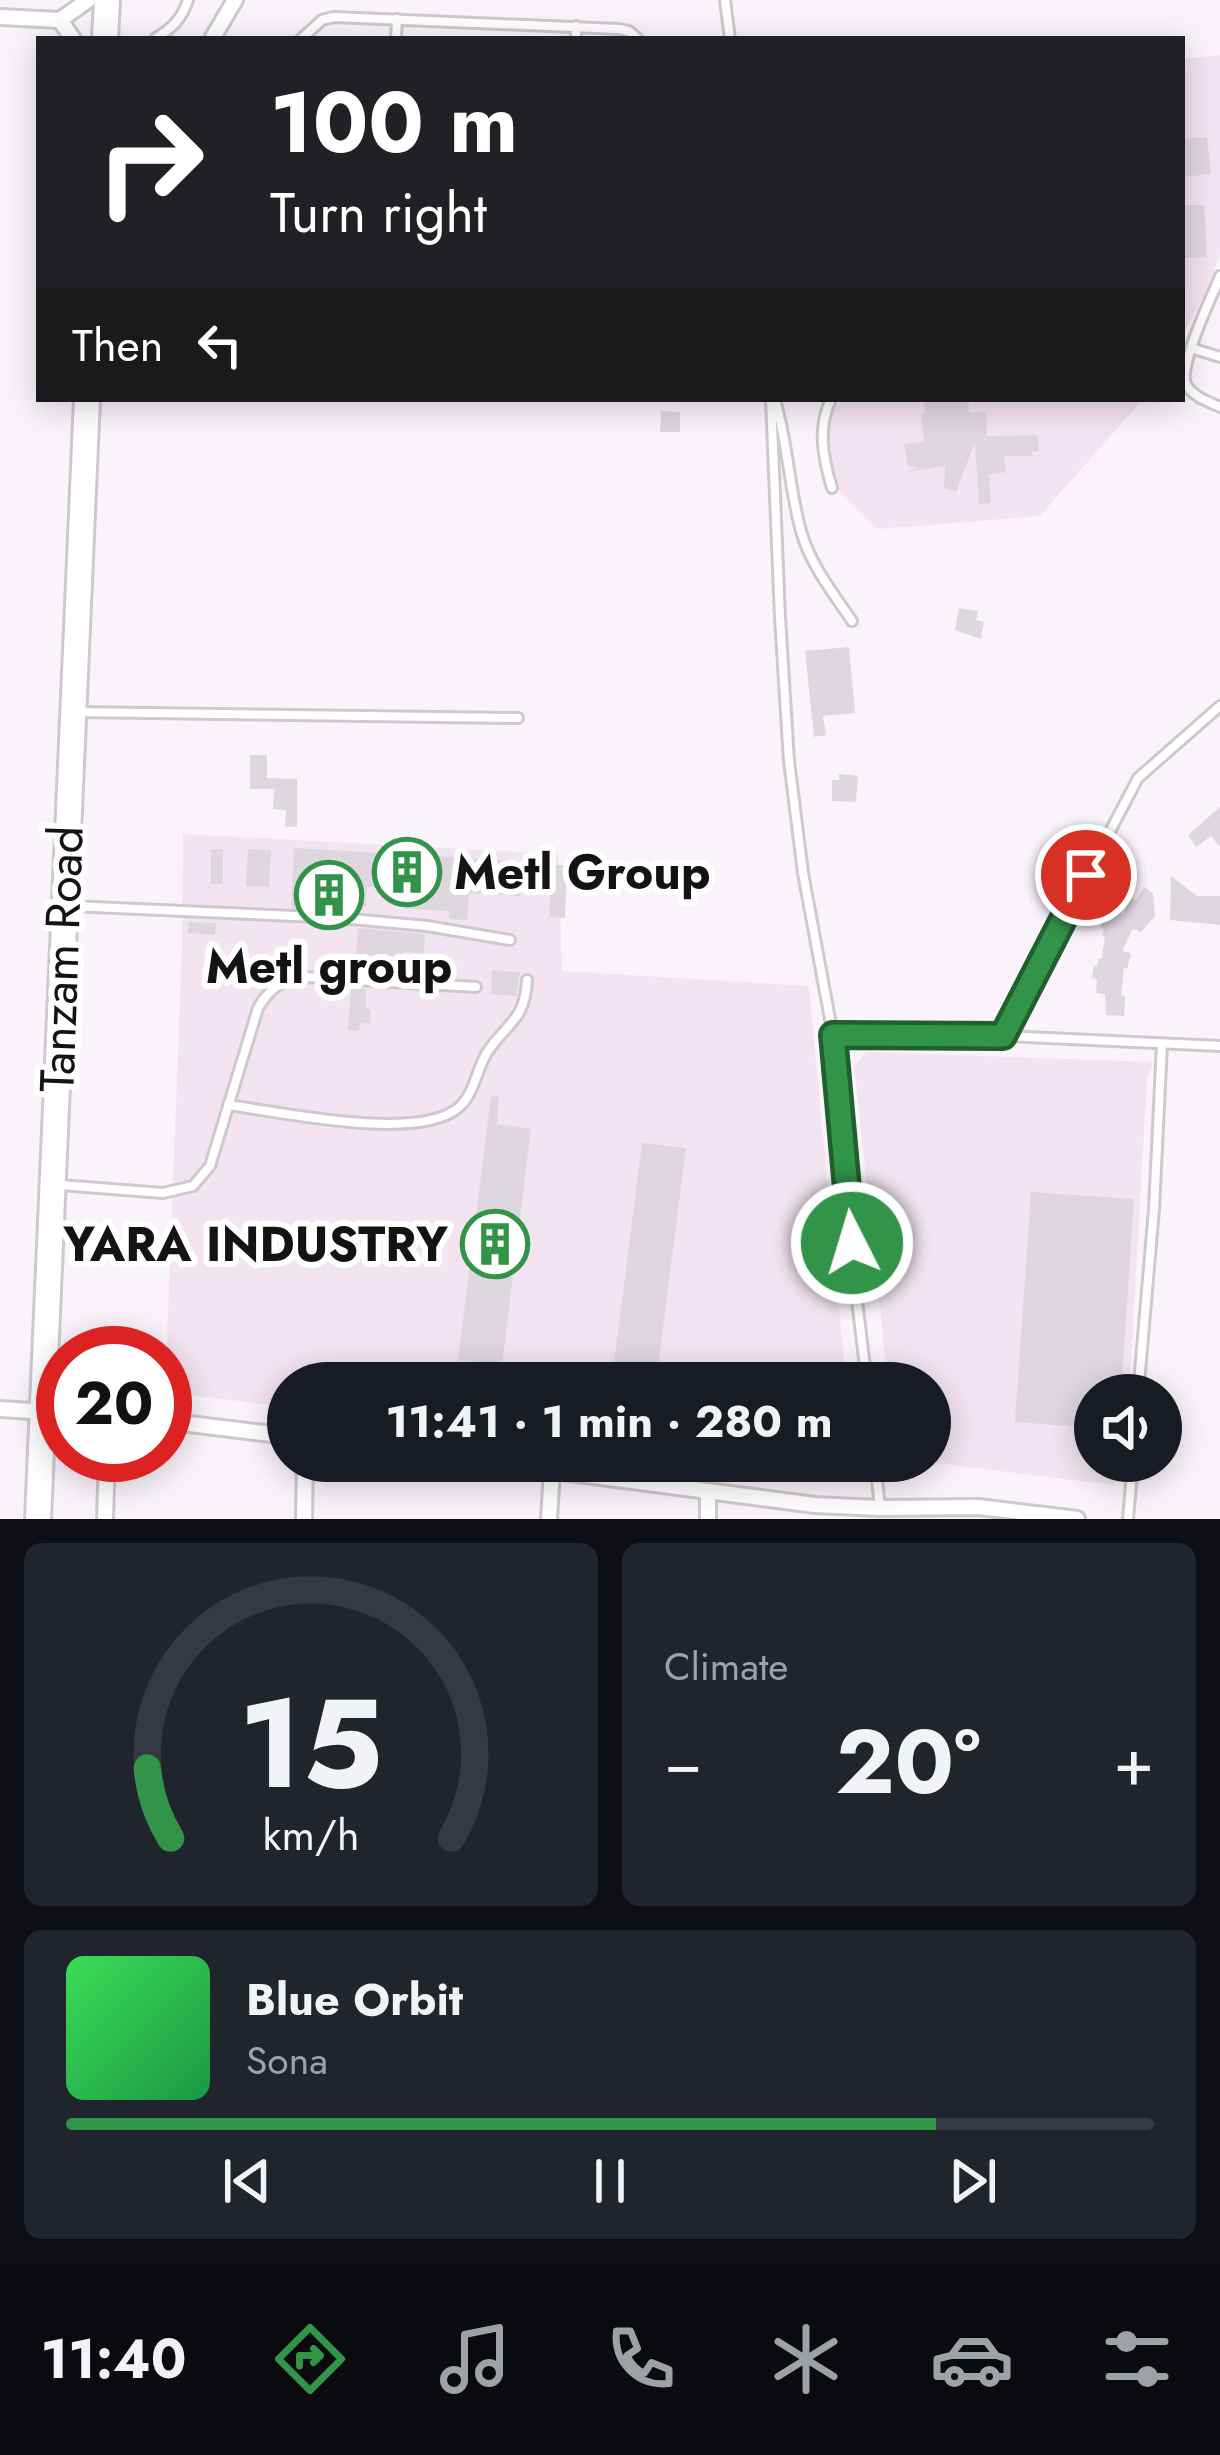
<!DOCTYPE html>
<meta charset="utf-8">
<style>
:root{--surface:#171b24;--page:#20242c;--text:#f1f3f6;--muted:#9ea1a6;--line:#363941;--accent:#329448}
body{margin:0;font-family:Jost,sans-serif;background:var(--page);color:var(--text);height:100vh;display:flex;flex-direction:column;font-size:45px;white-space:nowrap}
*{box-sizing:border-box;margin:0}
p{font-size:39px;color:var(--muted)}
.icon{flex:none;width:66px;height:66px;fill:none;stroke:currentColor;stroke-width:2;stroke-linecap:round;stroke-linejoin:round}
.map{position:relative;height:1519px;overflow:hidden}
.drawer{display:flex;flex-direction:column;gap:24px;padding:24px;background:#0d0f14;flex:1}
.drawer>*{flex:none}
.hud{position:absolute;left:36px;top:36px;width:1149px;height:366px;border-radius:0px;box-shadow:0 6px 30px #0003;background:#202124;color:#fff;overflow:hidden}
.fabs{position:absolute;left:1074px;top:1374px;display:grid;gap:24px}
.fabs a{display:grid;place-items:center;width:108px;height:108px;border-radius:50%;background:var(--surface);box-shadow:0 6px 30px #0003;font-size:60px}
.speed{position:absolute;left:36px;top:1326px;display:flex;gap:24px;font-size:60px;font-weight:700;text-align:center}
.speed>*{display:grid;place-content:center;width:156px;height:156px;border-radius:50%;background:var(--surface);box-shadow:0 6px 30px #0003;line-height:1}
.speed .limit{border:18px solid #d22;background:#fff;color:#111}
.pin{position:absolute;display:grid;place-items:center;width:102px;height:102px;color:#fff;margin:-51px;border:6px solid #fff;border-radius:50%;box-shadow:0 3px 12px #0007}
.me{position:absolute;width:132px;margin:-66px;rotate:355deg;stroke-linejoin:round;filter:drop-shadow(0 0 9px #0008)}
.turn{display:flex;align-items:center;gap:42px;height:252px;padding:0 36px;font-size:54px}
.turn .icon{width:156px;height:156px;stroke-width:2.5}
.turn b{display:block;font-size:84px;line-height:102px}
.then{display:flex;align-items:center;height:114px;padding:0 36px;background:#0003;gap:24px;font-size:45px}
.big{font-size:90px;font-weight:700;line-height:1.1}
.drawer .tile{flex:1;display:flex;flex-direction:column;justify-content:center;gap:18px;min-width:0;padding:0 42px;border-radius:18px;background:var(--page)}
.drawer .dial{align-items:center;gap:0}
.dial svg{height:312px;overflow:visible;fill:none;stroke:var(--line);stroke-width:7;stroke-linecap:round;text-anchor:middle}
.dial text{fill:var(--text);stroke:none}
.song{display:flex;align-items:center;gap:36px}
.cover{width:144px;height:144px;border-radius:18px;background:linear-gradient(135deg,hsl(130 70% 55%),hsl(140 70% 35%))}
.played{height:12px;border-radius:6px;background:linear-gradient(90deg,var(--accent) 80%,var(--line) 80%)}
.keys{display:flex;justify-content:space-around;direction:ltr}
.heat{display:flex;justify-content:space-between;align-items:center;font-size:66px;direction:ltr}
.drawer .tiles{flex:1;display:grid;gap:24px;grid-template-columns:1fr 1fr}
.tile:last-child{grid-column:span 2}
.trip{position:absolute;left:267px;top:1362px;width:684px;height:120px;border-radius:60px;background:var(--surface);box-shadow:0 6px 30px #0003;font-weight:700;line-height:120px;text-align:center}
.dock{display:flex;height:192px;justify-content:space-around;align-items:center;background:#090b0e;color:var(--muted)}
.dock .icon{width:84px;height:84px}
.dock .current{color:var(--accent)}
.dock b{font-size:54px;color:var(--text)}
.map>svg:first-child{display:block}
</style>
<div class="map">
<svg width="1220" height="1519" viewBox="0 0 1220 1519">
<rect width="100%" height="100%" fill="#fbf3fb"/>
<!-- built -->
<g fill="#f2e4f0">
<polygon points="1220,55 1220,254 1206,292 1182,336 1182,59"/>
<polygon points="824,399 1143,399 1040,516 878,529 832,483"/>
<polygon points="183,834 558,854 562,971 809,986 846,1383 288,1383 288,1407 165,1392 182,948"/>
<polygon points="867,1052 1153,1062 1147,1080 1129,1395 1095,1395 1095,1461 1125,1461 1124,1470 1113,1485 921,1461 930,1461 930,1383 888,1383 854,1065"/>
<polygon points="718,1461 853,1461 855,1478"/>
</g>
<!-- building -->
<g fill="#dfd7df">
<polygon points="1207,137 1211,174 1182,177 1182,139"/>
<polygon points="1182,205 1204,205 1207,257 1183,258"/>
<polygon points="924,399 968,399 969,413 986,412 987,436 1038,435 1039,451 1031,452 1032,456 1004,456 1006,472 989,475 991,503 979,504 975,442 956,492 944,488 945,466 908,472 916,467 908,466 904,444 924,441 921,414 925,413"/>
<polygon points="661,411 680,412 680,432 660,432"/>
<polygon points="959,608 978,611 976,620 984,622 981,639 955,630"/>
<polygon points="849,647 855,713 823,716 826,735 814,737 805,651"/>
<polygon points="250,755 267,755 267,778 297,779 297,827 285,826 286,810 273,809 274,789 250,789"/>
<polygon points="839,774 858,776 856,802 832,801 832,780 839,780"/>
<polygon points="1220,807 1220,847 1211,836 1196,847 1188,835"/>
<polygon points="294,848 523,861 521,896 469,893 467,920 449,919 449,911 405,909 406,890 367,887 366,907 320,904 320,909 291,908"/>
<rect x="211" y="849" width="12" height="35"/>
<polygon points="248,849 271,850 269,887 246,886"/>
<polygon points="552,865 567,865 565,918 549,917"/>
<polygon points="1171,876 1197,896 1220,896 1220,925 1170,920"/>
<polygon points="1144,887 1153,893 1155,916 1141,932 1133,929 1122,951 1131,953 1127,969 1124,968 1121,996 1125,996 1124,1016 1106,1015 1105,994 1096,993 1097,979 1092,978 1094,966 1097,966 1099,958 1102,958 1105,937 1102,935 1104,929 1100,928 1103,921 1114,911 1117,915 1119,912 1123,915 1129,898 1136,900"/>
<polygon points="189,922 216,923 215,935 188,933"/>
<polygon points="358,928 425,934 424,953 403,952 401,971 385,969 385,973 343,971 344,957 356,958"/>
<polygon points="275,952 290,953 290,957 304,958 303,969 289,968 289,972 273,974"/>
<polygon points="492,970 520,972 516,996 491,994"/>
<polygon points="351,988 366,989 366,1009 371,1009 370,1024 360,1023 359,1031 348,1030"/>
<polygon points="491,1096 499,1097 497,1124 531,1129 502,1365 458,1360"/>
<polygon points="642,1143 686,1148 656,1383 612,1379"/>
<polygon points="1031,1192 1134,1199 1121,1395 1095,1395 1095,1428 1015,1422"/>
</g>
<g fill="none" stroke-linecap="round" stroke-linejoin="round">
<!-- lane casing -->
<g stroke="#d0c8cf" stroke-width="14">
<g id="lane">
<polyline points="725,0 730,39"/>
<path d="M155,39C172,28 182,19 188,0"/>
<polyline points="301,39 322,20 334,17 619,29 629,31 638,39"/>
<polyline points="396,39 397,19"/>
<polyline points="576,39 576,26"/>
<path d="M1220,276C1212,297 1176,369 1187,386C1194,397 1209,402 1220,407"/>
<polyline points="1191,348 1220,357"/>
<polyline points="771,399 780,617 789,761 803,873 833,1035 856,1293 867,1383"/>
<path d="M831,399C817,428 823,458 832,488"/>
<path d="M775,400C788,443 789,488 801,531C810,564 833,593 852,621"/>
<polyline points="76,712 518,718"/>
<polyline points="70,906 340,918 427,926 510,940"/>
<polyline points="833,1035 1003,1036 1220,1046"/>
<polyline points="1003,1036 1138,778 1220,706"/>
<path d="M228,1105C281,1112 417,1142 458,1108C475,1094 476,1069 488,1051C508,1022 525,1020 527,980"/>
<path d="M60,1185L163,1193L193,1186L210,1166L258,1008C269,989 282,979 305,977L476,987"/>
<polyline points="1138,1395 1154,1209 1162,1044"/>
<polyline points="875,1461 880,1507"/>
<polyline points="1128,1519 1133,1461"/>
</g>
</g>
<!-- street casing -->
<g stroke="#d0c8cf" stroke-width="20">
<g id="street">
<polyline points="0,17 60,20 88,0"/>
<polyline points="60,20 73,39"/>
<polyline points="212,39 235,0"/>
<polyline points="0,1409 63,1413"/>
<polyline points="165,1421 288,1436"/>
<polyline points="479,1461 815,1505 880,1508 979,1507 1077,1519"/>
<polyline points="708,1492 708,1519"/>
<polyline points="105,1519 107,1455"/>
<polyline points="304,1519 305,1461"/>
<polyline points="549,1519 552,1471"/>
</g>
</g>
<!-- highway casing -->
<g stroke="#d0c8cf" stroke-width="30">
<g id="highway">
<polyline points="105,39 107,0"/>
<polyline points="38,1519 87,399"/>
</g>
</g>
<!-- lane -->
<use href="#lane" stroke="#fff" stroke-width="8"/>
<!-- street -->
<use href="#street" stroke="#fff" stroke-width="14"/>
<!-- highway -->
<use href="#highway" stroke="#fff" stroke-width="24"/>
</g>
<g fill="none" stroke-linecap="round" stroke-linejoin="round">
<!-- route casing -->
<g stroke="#20602f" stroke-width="30">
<polyline id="route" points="852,1243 833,1035 1003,1036 1086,875"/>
</g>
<!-- route -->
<use href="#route" stroke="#329448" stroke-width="21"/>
</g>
<!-- icons -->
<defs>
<g id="building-ring" transform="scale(3.45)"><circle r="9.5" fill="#fff" stroke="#329448" stroke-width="1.5"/><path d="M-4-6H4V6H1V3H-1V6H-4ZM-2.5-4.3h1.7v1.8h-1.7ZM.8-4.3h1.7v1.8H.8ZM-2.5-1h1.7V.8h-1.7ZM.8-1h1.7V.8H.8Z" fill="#329448"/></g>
</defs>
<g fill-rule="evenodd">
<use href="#building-ring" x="407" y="872"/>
<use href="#building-ring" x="329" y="895"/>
<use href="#building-ring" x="495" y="1244"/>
</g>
<g text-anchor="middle" stroke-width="12" stroke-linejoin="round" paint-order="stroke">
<!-- poi labels -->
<g font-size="48" font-weight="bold" fill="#151214" stroke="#fff" text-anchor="start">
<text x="454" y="889">Metl Group</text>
<text x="329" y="983" text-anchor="middle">Metl group</text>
<text x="448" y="1261" text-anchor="end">YARA INDUSTRY</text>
</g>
<!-- street labels -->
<g font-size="48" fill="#151214" stroke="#fff">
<text transform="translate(61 959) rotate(-88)" y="17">Tanzam Road</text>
</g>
</g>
</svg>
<div class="fabs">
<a><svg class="icon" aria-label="sound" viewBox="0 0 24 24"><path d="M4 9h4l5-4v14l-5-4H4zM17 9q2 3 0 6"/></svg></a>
</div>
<div class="speed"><div class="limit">20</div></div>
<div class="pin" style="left:1086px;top:875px;background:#d93025"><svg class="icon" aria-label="arrive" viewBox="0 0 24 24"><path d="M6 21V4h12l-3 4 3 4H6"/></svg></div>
<svg class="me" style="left:852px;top:1243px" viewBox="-20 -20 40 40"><circle r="17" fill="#329448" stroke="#fff" stroke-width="3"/><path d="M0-11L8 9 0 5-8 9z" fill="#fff"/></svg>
<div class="trip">11:41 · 1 min · 280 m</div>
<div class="hud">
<div class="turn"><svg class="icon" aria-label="right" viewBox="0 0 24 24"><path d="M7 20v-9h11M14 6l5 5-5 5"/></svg><div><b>100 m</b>Turn right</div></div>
<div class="then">Then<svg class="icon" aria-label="left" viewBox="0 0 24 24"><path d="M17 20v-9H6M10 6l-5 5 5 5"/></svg></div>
</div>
</div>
<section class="drawer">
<div class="tiles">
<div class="tile dial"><svg viewBox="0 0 100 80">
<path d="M14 69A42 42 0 1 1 86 69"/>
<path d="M14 69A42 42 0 0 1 8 51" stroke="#329448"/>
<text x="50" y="56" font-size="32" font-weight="700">15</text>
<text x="50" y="72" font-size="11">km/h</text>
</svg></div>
<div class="tile"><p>Climate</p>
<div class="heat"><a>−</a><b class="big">20°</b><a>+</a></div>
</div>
<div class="tile">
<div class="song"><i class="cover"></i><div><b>Blue Orbit</b><p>Sona</p></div></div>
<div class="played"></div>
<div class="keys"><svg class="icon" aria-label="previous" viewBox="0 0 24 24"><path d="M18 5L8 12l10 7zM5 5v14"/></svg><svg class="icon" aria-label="pause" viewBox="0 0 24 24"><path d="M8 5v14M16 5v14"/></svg><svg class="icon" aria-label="next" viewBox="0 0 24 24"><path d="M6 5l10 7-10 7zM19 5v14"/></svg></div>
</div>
</div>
</section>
<nav class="dock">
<b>11:40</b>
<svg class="icon current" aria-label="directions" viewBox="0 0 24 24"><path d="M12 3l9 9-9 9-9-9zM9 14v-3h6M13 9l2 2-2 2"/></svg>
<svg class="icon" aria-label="music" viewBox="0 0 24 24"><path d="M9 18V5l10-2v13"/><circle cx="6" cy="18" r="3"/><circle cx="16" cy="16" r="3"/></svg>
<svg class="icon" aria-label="phone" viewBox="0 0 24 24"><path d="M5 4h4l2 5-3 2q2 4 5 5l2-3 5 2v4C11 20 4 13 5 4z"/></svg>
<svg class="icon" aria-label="climate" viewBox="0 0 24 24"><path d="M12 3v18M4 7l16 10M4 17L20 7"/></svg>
<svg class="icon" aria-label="car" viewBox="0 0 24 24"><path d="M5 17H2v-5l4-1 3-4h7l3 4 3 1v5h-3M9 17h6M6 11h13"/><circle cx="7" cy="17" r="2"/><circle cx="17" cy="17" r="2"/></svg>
<svg class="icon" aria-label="filters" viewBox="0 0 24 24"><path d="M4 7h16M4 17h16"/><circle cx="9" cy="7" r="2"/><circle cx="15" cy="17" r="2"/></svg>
</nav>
